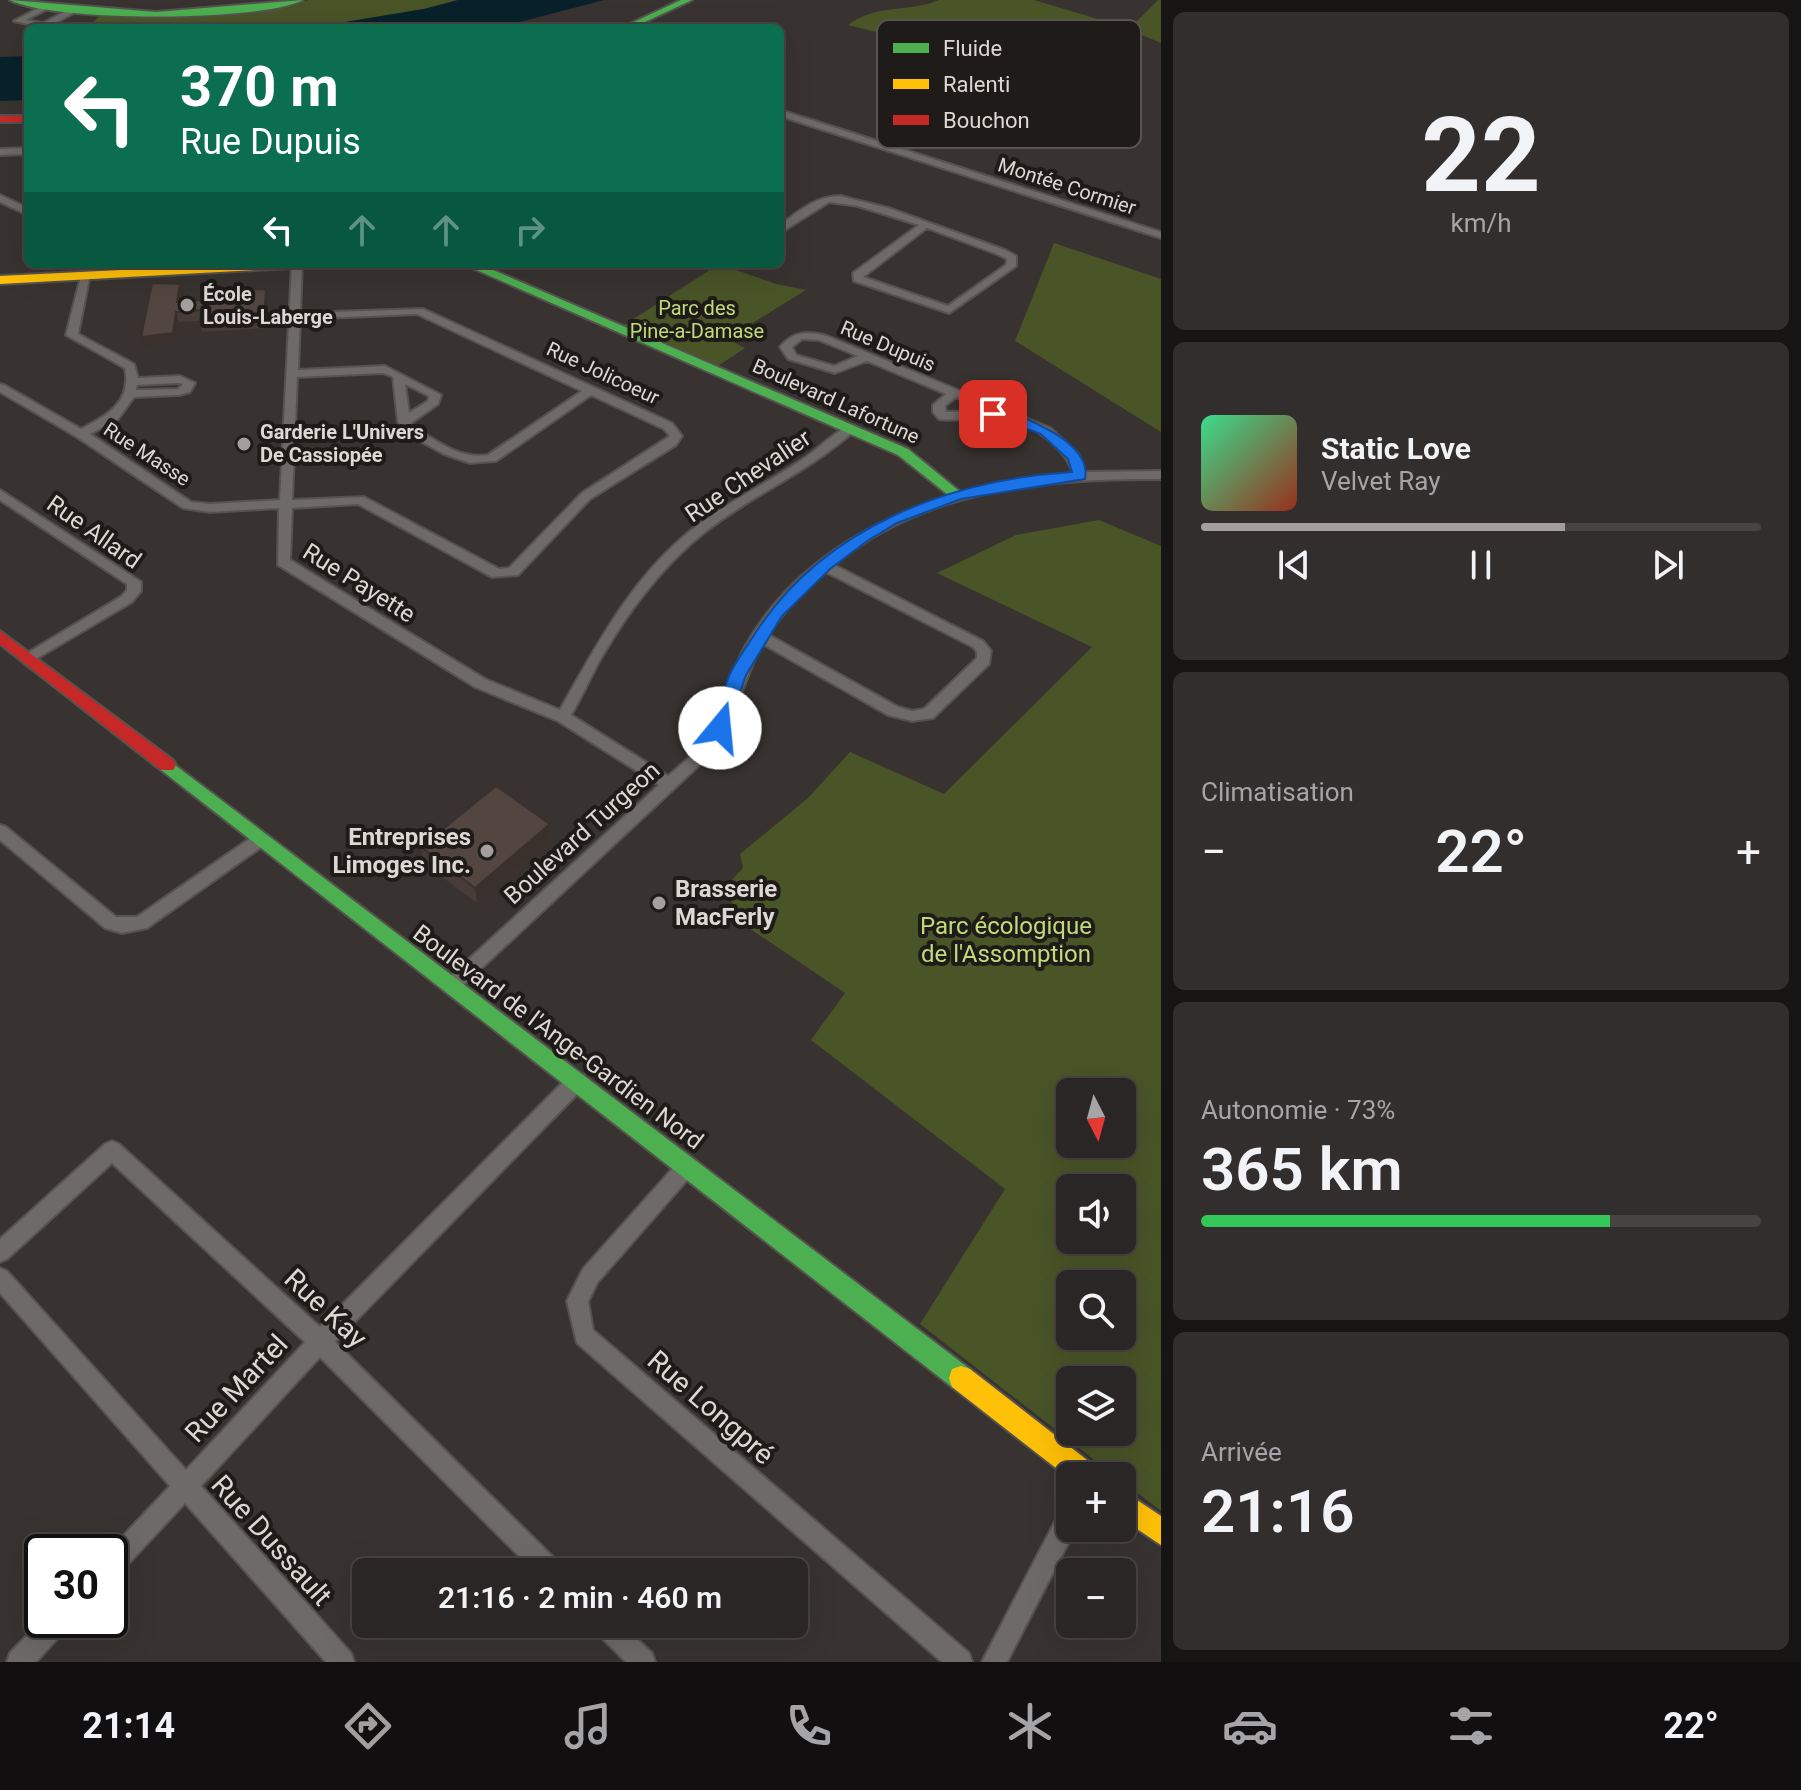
<!DOCTYPE html>
<html lang="fr">
<meta charset="utf-8">
<style>
:root{--surface:#2a2625;--page:#322e2d;--text:#f1f3f6;--muted:#a5a5a7;--line:#464342;--accent:#a49e9c}
body{margin:0;font-family:Roboto,sans-serif;background:var(--page);color:var(--text);height:100vh;display:flex;flex-direction:column;font-size:30px;white-space:nowrap}
*{box-sizing:border-box;margin:0}
p{font-size:26px;color:var(--muted)}
.icon{flex:none;width:44px;height:44px;fill:none;stroke:currentColor;stroke-width:2;stroke-linecap:round;stroke-linejoin:round}
.map{position:relative;flex:1;overflow:hidden}
.side{display:flex;flex-direction:column;gap:12px;padding:12px;background:#171514;width:640px}
.side>*{flex:none}
.hud{position:absolute;left:24px;top:24px;width:760px;height:244px;border-radius:12px;box-shadow:0 8px 32px #0002,0 0 0 2px var(--line);background:#0b6e4f;color:#fff;overflow:hidden}
.needle{width:52px;rotate:174deg}
.fabs{position:absolute;left:1056px;top:1078px;display:grid;gap:16px}
.fabs a{display:grid;place-items:center;width:80px;height:80px;border-radius:12px;background:var(--surface);box-shadow:0 8px 32px #0002,0 0 0 2px var(--line);font-size:40px}
.speed{position:absolute;left:24px;top:1534px;display:flex;gap:16px;font-size:40px;font-weight:700;text-align:center}
.speed>*{display:grid;place-content:center;width:104px;height:104px;border-radius:50%;background:var(--surface);box-shadow:0 8px 32px #0002,0 0 0 2px var(--line);line-height:1}
.speed .limit{border:4px solid #111;border-radius:12px;background:#fff;color:#111}
.pin{position:absolute;display:grid;place-items:center;width:68px;height:68px;color:#fff;margin:-34px;border-radius:16px;box-shadow:0 4px 12px #0006}
.me{position:absolute;width:88px;margin:-44px;rotate:17deg;stroke-linejoin:round;filter:drop-shadow(0 0 6px #0008)}
.turn{display:flex;align-items:center;gap:28px;height:168px;padding:0 24px;font-size:36px}
.turn .icon{width:104px;height:104px;stroke-width:2.5}
.turn b{display:block;font-size:56px;line-height:68px}
.lanes{display:flex;align-items:center;height:76px;padding:0 24px;background:#0003;justify-content:center;gap:40px;direction:ltr}
.lanes .off{opacity:.35}
.big{font-size:60px;font-weight:600;line-height:1.1}
.side .card{flex:1;display:flex;flex-direction:column;justify-content:center;gap:12px;min-width:0;padding:0 28px;border-radius:12px;background:var(--page)}
.side .dial{align-items:center;gap:0}
.dial b{font-size:104px;line-height:1}
.song{display:flex;align-items:center;gap:24px}
.cover{width:96px;height:96px;border-radius:12px;background:linear-gradient(135deg,hsl(150 70% 55%),hsl(10 70% 35%))}
.played{height:8px;border-radius:4px;background:linear-gradient(90deg,var(--accent) 65%,var(--line) 65%)}
.keys{display:flex;justify-content:space-around;direction:ltr}
.heat{display:flex;justify-content:space-between;align-items:center;font-size:44px;direction:ltr}
.charge{height:12px;border-radius:6px;background:linear-gradient(90deg,#34c759 73%,var(--line) 0)}
.trip{position:absolute;left:352px;top:1558px;width:456px;height:80px;border-radius:12px;background:var(--surface);box-shadow:0 8px 32px #0002,0 0 0 2px var(--line);font-weight:600;line-height:80px;text-align:center}
.tabs{display:flex;height:128px;justify-content:space-around;align-items:center;background:#110f0f;color:var(--muted)}
.tabs .icon{width:56px;height:56px}
.tabs .selected{color:var(--accent)}
.tabs b{font-size:36px;color:var(--text)}
main{display:flex;flex:1;min-height:0}
.map>svg:first-child{display:block}
</style>
<main>
<div class="map">
<svg width="1161" height="1662" viewBox="0 0 1161 1662">
<rect width="100%" height="100%" fill="#383331"/>
<!-- green -->
<g fill="#495427" fill-rule="evenodd">
<path d="M309,0H458L424,9L309,28H86L100,16C170,19 241,18 309,0Z"/>
<path d="M939,0H1034L1118,25C1099,36 1081,34 1078,59L973,31L900,38L848,25C877,3 908,13 939,0Z"/>
<polygon points="1158,0 1161,0 1161,43 1137,33 1135,23"/>
<polygon points="1054,243 1161,279 1161,432 1015,341"/>
<polygon points="719,264 776,284 806,290 727,339 745,348 718,366 624,325"/>
<path d="M1099,520L1161,546V1511L1122,1481V1476H1115L920,1324L1005,1189L811,1040L845,993L749,928L731,902L739,889L730,882L743,868L740,854L808,798L850,752L944,794L1092,647L937,573L1016,535ZM1070,1092H1122V1144H1070ZM1070,1188H1122V1240H1070ZM1122,1284V1336H1070V1284ZM1070,1380H1122V1432H1070Z"/>
</g>
<!-- water -->
<g fill="#09212b">
<polygon points="458,0 604,0 498,28 309,28 424,9"/>
<polygon points="28,56 28,100 0,101 0,57"/>
</g>
<g fill="none" stroke-linecap="round" stroke-linejoin="round">
<!-- street casing -->
<g stroke="#55524f" stroke-width="4">
<g id="street">
<polygon points="46,4 49,8 26,20 43,23 72,8 79,10 46,28 14,21"/>
<polygon points="780,110 1161,232 1161,238 780,116"/>
<polygon points="28,148 28,154 0,155 0,149"/>
<polygon points="0,195 28,208 28,215 0,202"/>
<path d="M840,196L888,208L1005,250L1016,256V266L949,313L854,281L853,273L919,225L858,206L829,202L780,233V225C799,211 816,196 840,196ZM927,228L997,254L1007,259L1006,265L948,306L863,277Z"/>
<path d="M292,264H302L300,313L423,309L672,423L682,436L676,445L590,499L518,575L492,577L358,504L292,508L290,560L485,679L560,710C598,642 635,572 699,524C732,500 769,482 803,459C816,451 841,425 853,426V432C808,472 752,495 705,532C662,566 627,613 600,660C590,678 582,697 571,715L668,776C682,764 697,752 707,737C725,709 729,675 745,647C809,532 949,482 1073,473C1065,447 1029,421 1002,417C981,415 959,422 939,419L933,412V405L946,394L867,361L835,373L788,359L780,347C793,331 808,331 827,336L1050,428L1078,454L1085,472L1161,471V479C1048,478 923,489 834,565L983,641L991,651L989,664L933,718L912,721L888,715L761,643L728,726L708,757L457,991L451,993L445,991L442,986L445,981L659,785L558,721L475,687L278,565L279,508L210,512L183,508L77,437L0,392V384L4,385L81,429C107,416 132,402 125,368L66,335L81,276L90,274L78,334L134,364L138,378L180,376L195,383L190,392L179,395L134,397L118,419L90,434L191,502L210,504L280,500ZM417,314L582,391L488,455C460,460 436,440 413,427L411,423L438,404L441,395L385,366L298,370L300,319ZM802,339L819,340L858,356L834,366L796,355L792,347ZM383,373L393,377L398,422L404,432L444,454L470,463L496,461L591,395L664,429L670,436L582,493L509,568L499,569L364,497L292,500L297,377ZM178,383L183,384L178,389L136,390L137,385ZM405,384L429,396L428,401L409,413ZM956,397L988,411L946,412L945,406ZM826,572L973,647L977,652V658L924,709L912,711L898,707L767,634L802,592Z"/>
<polygon points="0,490 141,582 141,591 132,602 29,663 24,661 22,658 24,655 122,596 127,590 127,584 0,500"/>
<polygon points="0,825 6,827 116,917 137,917 255,835 267,835 269,839 267,843 147,928 122,933 105,928 0,840"/>
<polygon points="577,1073 584,1075 586,1081 584,1087 335,1342 560,1564 564,1572 535,1572 320,1357 201,1486 351,1653 354,1662 326,1662 185,1503 118,1575 110,1579 108,1552 170,1486 0,1293 0,1268 7,1271 186,1470 305,1342 112,1163 7,1259 0,1262 0,1239 105,1144 112,1141 119,1144 320,1327 570,1075"/>
<polygon points="687,1157 694,1160 697,1166 694,1172 597,1283 588,1302 593,1330 969,1653 972,1662 942,1662 577,1343 567,1301 583,1269 680,1160"/>
<polygon points="1070,1505 1070,1528 1076,1528 1007,1662 982,1662 1062,1508"/>
<polygon points="42,1620 71,1620 67,1628 36,1662 7,1662 10,1653"/>
<polygon points="592,1624 621,1624 652,1653 655,1662 626,1662 596,1632"/>
</g>
</g>
<!-- fast casing -->
<g stroke="#55524f" stroke-width="4">
<g id="fast">
<path d="M10,0L156,12L303,0C262,22 51,22 10,0Z"/>
<polygon points="681,0 692,0 632,28 621,28"/>
<polygon points="463,264 479,264 908,449 964,495 962,498 952,498 898,455"/>
<polygon points="167,759 970,1369 973,1378 970,1387 961,1390 952,1387 161,770 158,765"/>
</g>
</g>
<!-- slow casing -->
<g stroke="#55524f" stroke-width="4">
<g id="slow">
<polygon points="242,264 316,264 310,267 0,284 0,276"/>
<polygon points="961,1366 970,1369 1096,1467 1100,1476 1070,1476 1070,1479 952,1387 949,1378 952,1369"/>
<polygon points="1122,1490 1161,1516 1161,1545 1122,1519"/>
</g>
</g>
<!-- jam casing -->
<g stroke="#55524f" stroke-width="4">
<g id="jam">
<rect x="0" y="116" width="28" height="6"/>
<polygon points="0,631 173,760 176,765 173,770 161,770 0,644"/>
</g>
</g>
<!-- street -->
<use href="#street" fill="#6d6a68" fill-rule="evenodd"/>
<!-- fast -->
<use href="#fast" fill="#4caf50" fill-rule="evenodd"/>
<!-- slow -->
<use href="#slow" fill="#ffc107" fill-rule="evenodd"/>
<!-- jam -->
<use href="#jam" fill="#c62828" fill-rule="evenodd"/>
</g>
<!-- wall -->
<g fill="#473c37">
<polygon points="266,289 268,299 266,328 202,332 200,321 179,322 175,343 144,347 183,295 182,302 204,300"/>
<polygon points="550,824 550,839 477,903 423,863 421,847"/>
</g>
<!-- shaded-wall -->
<g fill="#3a312d">
<polygon points="180,284 183,295 180,312 177,302"/>
<polygon points="266,289 268,299 266,328 264,317"/>
<polygon points="176,312 179,322 175,343 144,347 141,337"/>
<polygon points="550,824 550,839 477,903 475,888"/>
</g>
<!-- building -->
<g fill="#534640" stroke="#3a312d" stroke-width="2">
<polygon points="152,283 180,284 177,302 204,300 205,292 266,289 264,317 200,322 201,310 176,312 173,333 141,337"/>
<polygon points="496,786 550,824 475,888 421,847"/>
</g>
<!-- route -->
<path fill="#1a73e8" stroke="#114b97" stroke-width="2" d="M1007,411C1033,421 1092,444 1085,479L961,499L897,523L867,541L830,569L782,616L746,675L726,733H714L712,728C717,711 722,693 729,676C735,662 746,648 754,635C823,527 949,480 1072,472L1068,459L1041,434L986,414L993,410Z"/>
<!-- markers -->
<g fill="#a49e9c" stroke="#1f1b19" stroke-width="3">
<circle cx="187" cy="305" r="8"/>
<circle cx="244" cy="444" r="8"/>
<circle cx="487" cy="851" r="8"/>
<circle cx="659" cy="903" r="8"/>
</g>
<g text-anchor="middle" stroke-width="8" stroke-linejoin="round" paint-order="stroke">
<!-- far-street labels -->
<g font-size="20" fill="#ded8d5" stroke="#1f1b19">
<text transform="translate(1067 186) rotate(18)" y="7">Montée Cormier</text>
<text transform="translate(888 346) rotate(23)" y="7">Rue Dupuis</text>
<text transform="translate(603 373) rotate(25)" y="7">Rue Jolicoeur</text>
<text transform="translate(836 401) rotate(24)" y="7">Boulevard Lafortune</text>
<text transform="translate(147 454) rotate(33)" y="7">Rue Masse</text>
</g>
<!-- far-poi labels -->
<g font-size="20" font-weight="bold" fill="#ded8d5" stroke="#1f1b19" text-anchor="start">
<text x="203" y="301">École<tspan x="203" dy="23">Louis-Laberge</tspan></text>
<text x="260" y="439">Garderie L'Univers<tspan x="260" dy="23">De Cassiopée</tspan></text>
</g>
<!-- far-park labels -->
<g font-size="20" fill="#c1db7a" stroke="#1f1b19">
<text x="697" y="315">Parc des<tspan x="697" dy="23">Pine-a-Damase</tspan></text>
</g>
<!-- street labels -->
<g font-size="24" fill="#ded8d5" stroke="#1f1b19">
<text transform="translate(748 476) rotate(-34)" y="8">Rue Chevalier</text>
<text transform="translate(94 532) rotate(35)" y="8">Rue Allard</text>
<text transform="translate(359 583) rotate(32)" y="8">Rue Payette</text>
<text transform="translate(582 833) rotate(-42)" y="8">Boulevard Turgeon</text>
<text transform="translate(558 1037) rotate(37)" y="8">Boulevard de l'Ange-Gardien Nord</text>
</g>
<!-- poi labels -->
<g font-size="24" font-weight="bold" fill="#ded8d5" stroke="#1f1b19" text-anchor="end">
<text x="471" y="845">Entreprises<tspan x="471" dy="28">Limoges Inc.</tspan></text>
<text x="675" y="897" text-anchor="start">Brasserie<tspan x="675" dy="28">MacFerly</tspan></text>
</g>
<!-- park labels -->
<g font-size="24" fill="#c1db7a" stroke="#1f1b19">
<text x="1006" y="934">Parc écologique<tspan x="1006" dy="28">de l'Assomption</tspan></text>
</g>
<!-- near-street labels -->
<g font-size="28" fill="#ded8d5" stroke="#1f1b19">
<text transform="translate(326 1308) rotate(43)" y="10">Rue Kay</text>
<text transform="translate(236 1388) rotate(-47)" y="10">Rue Martel</text>
<text transform="translate(711 1407) rotate(41)" y="10">Rue Longpré</text>
<text transform="translate(272 1540) rotate(48)" y="10">Rue Dussault</text>
</g>
</g>
<!-- legend -->
<rect x="877" y="20" width="264" height="128" rx="12" fill="#1f1b19" stroke="#585451" stroke-width="2"/>
<rect x="893" y="43" width="36" height="10" fill="#4caf50"/>
<rect x="893" y="79" width="36" height="10" fill="#ffc107"/>
<rect x="893" y="115" width="36" height="10" fill="#c62828"/>
<g font-size="22" fill="#ded8d5">
<text x="943" y="56">Fluide</text>
<text x="943" y="92">Ralenti</text>
<text x="943" y="128">Bouchon</text>
</g>
</svg>
<div class="fabs">
<a><svg class="needle" viewBox="-14 -14 28 28"><path d="M0-13l5 13h-10z" fill="#e53935"/><path d="M0 13l5-13h-10z" fill="#a5a5a7"/></svg></a>
<a><svg class="icon" aria-label="sound" viewBox="0 0 24 24"><path d="M4 9h4l5-4v14l-5-4H4zM17 9q2 3 0 6"/></svg></a>
<a><svg class="icon" aria-label="search" viewBox="0 0 24 24"><circle cx="10" cy="10" r="6"/><path d="M15 15l6 6"/></svg></a>
<a><svg class="icon" aria-label="layers" viewBox="0 0 24 24"><path d="M12 4l9 5-9 5-9-5zM3 14l9 5 9-5"/></svg></a>
<a>+</a>
<a>−</a>
</div>
<div class="speed"><div class="limit">30</div></div>
<div class="pin" style="left:993px;top:414px;background:#d93025"><svg class="icon" aria-label="arrive" viewBox="0 0 24 24"><path d="M6 21V4h12l-3 4 3 4H6"/></svg></div>
<svg class="me" style="left:720px;top:728px" viewBox="-20 -20 40 40"><circle r="19" fill="#fff"/><path d="M0-13L10 11 0 6-10 11z" fill="#1a73e8"/></svg>
<div class="trip">21:16 · 2 min · 460 m</div>
<div class="hud">
<div class="turn"><svg class="icon" aria-label="left" viewBox="0 0 24 24"><path d="M17 20v-9H6M10 6l-5 5 5 5"/></svg><div><b>370 m</b>Rue Dupuis</div></div>
<div class="lanes"><svg class="icon" aria-label="left" viewBox="0 0 24 24"><path d="M17 20v-9H6M10 6l-5 5 5 5"/></svg><svg class="icon off" aria-label="ahead" viewBox="0 0 24 24"><path d="M12 20V5M6 11l6-6 6 6"/></svg><svg class="icon off" aria-label="ahead" viewBox="0 0 24 24"><path d="M12 20V5M6 11l6-6 6 6"/></svg><svg class="icon off" aria-label="right" viewBox="0 0 24 24"><path d="M7 20v-9h11M14 6l5 5-5 5"/></svg></div>
</div>
</div>
<section class="side">
<div class="card dial"><b>22</b><p>km/h</p></div>
<div class="card">
<div class="song"><i class="cover"></i><div><b>Static Love</b><p>Velvet Ray</p></div></div>
<div class="played"></div>
<div class="keys"><svg class="icon" aria-label="previous" viewBox="0 0 24 24"><path d="M18 5L8 12l10 7zM5 5v14"/></svg><svg class="icon" aria-label="pause" viewBox="0 0 24 24"><path d="M8 5v14M16 5v14"/></svg><svg class="icon" aria-label="next" viewBox="0 0 24 24"><path d="M6 5l10 7-10 7zM19 5v14"/></svg></div>
</div>
<div class="card"><p>Climatisation</p>
<div class="heat"><a>−</a><b class="big">22°</b><a>+</a></div>
</div>
<div class="card"><p>Autonomie · 73%</p><b class="big">365 km</b><div class="charge"></div></div>
<div class="card"><p>Arrivée</p><b class="big">21:16</b></div>
</section>
</main>
<nav class="tabs">
<b>21:14</b>
<svg class="icon selected" aria-label="directions" viewBox="0 0 24 24"><path d="M12 3l9 9-9 9-9-9zM9 14v-3h6M13 9l2 2-2 2"/></svg>
<svg class="icon" aria-label="music" viewBox="0 0 24 24"><path d="M9 18V5l10-2v13"/><circle cx="6" cy="18" r="3"/><circle cx="16" cy="16" r="3"/></svg>
<svg class="icon" aria-label="phone" viewBox="0 0 24 24"><path d="M5 4h4l2 5-3 2q2 4 5 5l2-3 5 2v4C11 20 4 13 5 4z"/></svg>
<svg class="icon" aria-label="climate" viewBox="0 0 24 24"><path d="M12 3v18M4 7l16 10M4 17L20 7"/></svg>
<svg class="icon" aria-label="car" viewBox="0 0 24 24"><path d="M5 17H2v-5l4-1 3-4h7l3 4 3 1v5h-3M9 17h6M6 11h13"/><circle cx="7" cy="17" r="2"/><circle cx="17" cy="17" r="2"/></svg>
<svg class="icon" aria-label="filters" viewBox="0 0 24 24"><path d="M4 7h16M4 17h16"/><circle cx="9" cy="7" r="2"/><circle cx="15" cy="17" r="2"/></svg>
<b>22°</b>
</nav>
